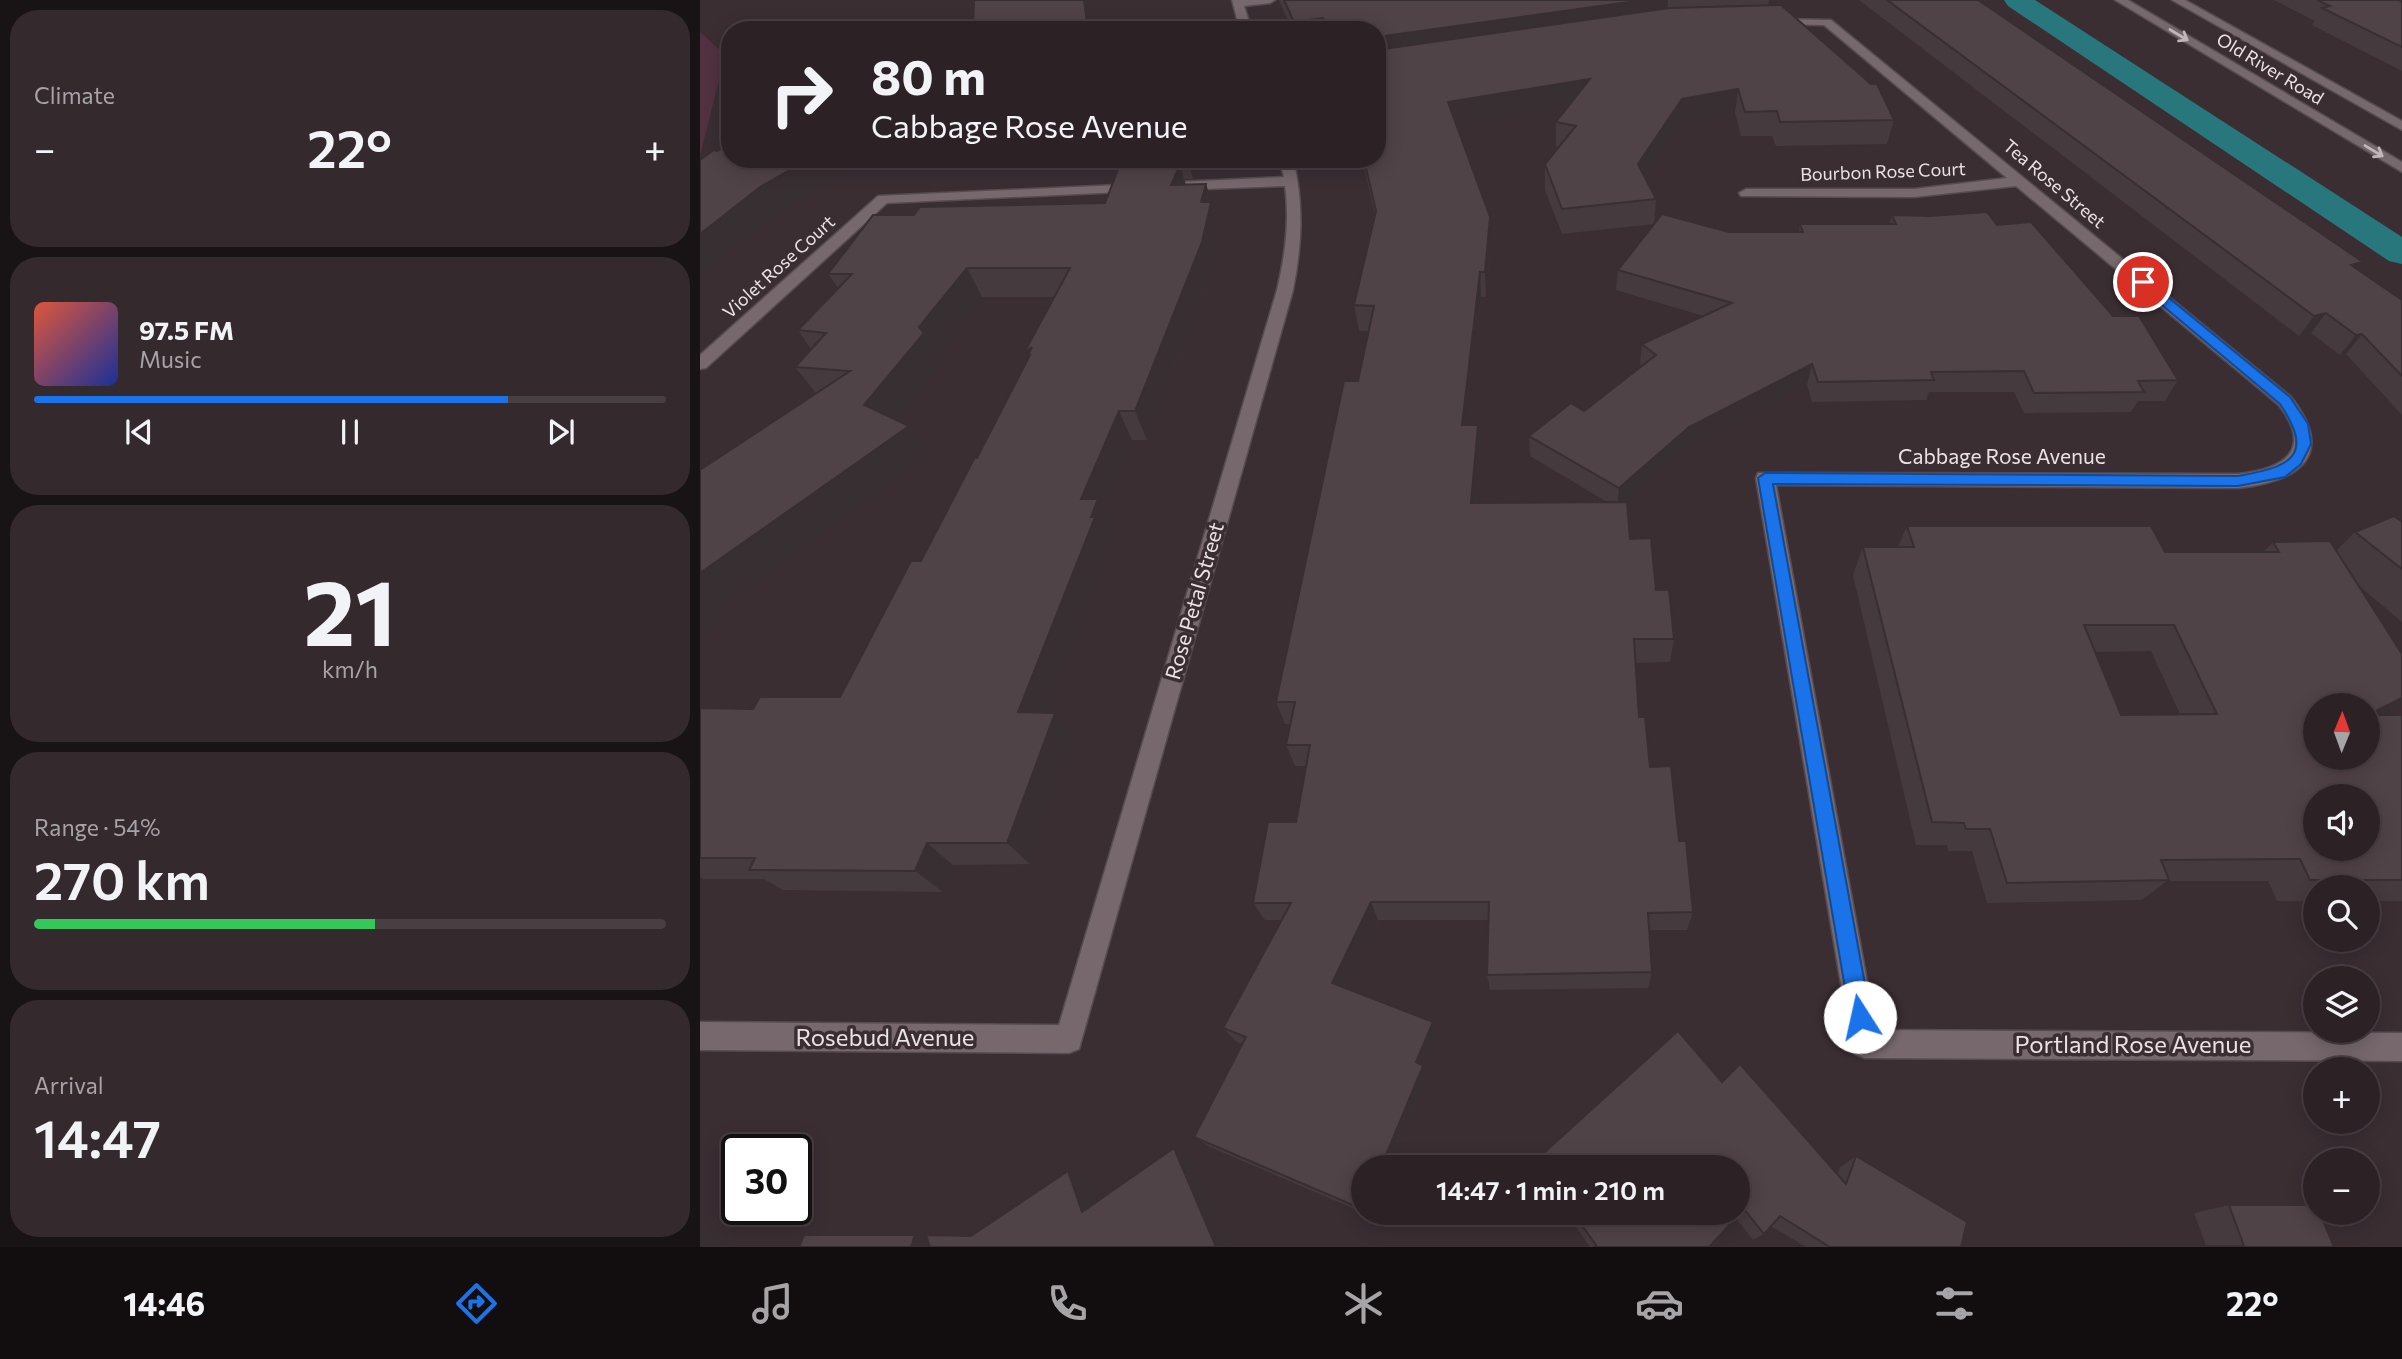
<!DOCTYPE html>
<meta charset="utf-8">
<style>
:root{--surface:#2c2226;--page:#342a2e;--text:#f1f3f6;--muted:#a6a4a7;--line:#483f43;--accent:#1a73e8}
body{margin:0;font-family:Commissioner,sans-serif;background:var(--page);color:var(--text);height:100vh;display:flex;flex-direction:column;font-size:26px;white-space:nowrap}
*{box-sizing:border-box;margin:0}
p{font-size:23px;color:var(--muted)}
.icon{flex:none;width:38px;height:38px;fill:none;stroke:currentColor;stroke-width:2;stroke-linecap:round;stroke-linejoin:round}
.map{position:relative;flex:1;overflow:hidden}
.sheet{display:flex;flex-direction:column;gap:10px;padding:10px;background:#181315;width:700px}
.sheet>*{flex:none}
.top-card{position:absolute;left:21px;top:21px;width:665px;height:147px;border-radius:28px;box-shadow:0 4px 18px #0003,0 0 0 2px var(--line);background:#2c2226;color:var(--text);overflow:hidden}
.needle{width:46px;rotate:1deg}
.tools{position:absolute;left:1603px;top:693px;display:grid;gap:14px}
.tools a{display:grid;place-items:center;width:77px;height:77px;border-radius:50%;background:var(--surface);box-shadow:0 4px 18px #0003,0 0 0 2px var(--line);font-size:35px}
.speed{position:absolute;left:21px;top:1134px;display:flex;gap:14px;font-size:35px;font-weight:700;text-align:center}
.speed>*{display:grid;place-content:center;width:91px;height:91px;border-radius:50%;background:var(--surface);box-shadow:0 4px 18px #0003,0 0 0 2px var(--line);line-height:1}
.speed .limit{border:4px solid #111;border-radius:10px;background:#fff;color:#111}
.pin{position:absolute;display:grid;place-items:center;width:60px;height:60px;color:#fff;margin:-30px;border:4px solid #fff;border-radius:50%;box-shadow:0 2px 7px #0007}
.me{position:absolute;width:77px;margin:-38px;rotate:350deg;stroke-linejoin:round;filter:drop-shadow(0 0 5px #0008)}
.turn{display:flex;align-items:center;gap:24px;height:147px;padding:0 35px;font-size:32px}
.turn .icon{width:91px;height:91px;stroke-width:2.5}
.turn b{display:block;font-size:49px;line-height:60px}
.big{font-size:52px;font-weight:600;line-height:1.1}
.sheet .tile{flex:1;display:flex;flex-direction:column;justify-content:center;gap:10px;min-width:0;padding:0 24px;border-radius:28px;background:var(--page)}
.sheet .dial{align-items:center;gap:0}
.dial b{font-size:91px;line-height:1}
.song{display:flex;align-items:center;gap:21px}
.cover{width:84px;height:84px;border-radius:10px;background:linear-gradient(135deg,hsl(10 70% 55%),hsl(230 70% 35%))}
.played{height:7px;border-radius:4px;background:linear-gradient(90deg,var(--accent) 75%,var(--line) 75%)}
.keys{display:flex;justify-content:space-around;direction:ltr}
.heat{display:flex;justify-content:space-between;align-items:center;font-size:38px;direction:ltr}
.charge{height:10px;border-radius:5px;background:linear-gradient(90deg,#34c759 54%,var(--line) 0)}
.trip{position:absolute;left:651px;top:1155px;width:399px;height:70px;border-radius:35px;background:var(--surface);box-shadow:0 4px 18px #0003,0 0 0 2px var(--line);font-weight:600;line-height:70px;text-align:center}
.dock{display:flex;height:112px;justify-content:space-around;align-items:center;background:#120e0f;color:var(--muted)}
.dock .icon{width:49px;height:49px}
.dock .on{color:var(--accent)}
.dock b{font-size:32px;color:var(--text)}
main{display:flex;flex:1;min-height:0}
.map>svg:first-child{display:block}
</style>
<main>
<section class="sheet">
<div class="tile"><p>Climate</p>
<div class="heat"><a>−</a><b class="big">22°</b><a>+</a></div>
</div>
<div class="tile">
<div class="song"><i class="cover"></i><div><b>97.5 FM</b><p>Music</p></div></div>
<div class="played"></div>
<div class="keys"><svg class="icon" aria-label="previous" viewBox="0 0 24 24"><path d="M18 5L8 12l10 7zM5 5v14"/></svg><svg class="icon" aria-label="pause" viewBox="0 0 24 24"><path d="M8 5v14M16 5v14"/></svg><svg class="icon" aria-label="next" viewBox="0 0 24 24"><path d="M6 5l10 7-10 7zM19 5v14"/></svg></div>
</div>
<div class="tile dial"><b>21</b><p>km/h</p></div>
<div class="tile"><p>Range · 54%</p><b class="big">270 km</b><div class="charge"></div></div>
<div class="tile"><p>Arrival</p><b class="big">14:47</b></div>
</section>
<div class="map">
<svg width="1702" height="1247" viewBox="0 0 1702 1247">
<rect width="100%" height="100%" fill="#3a2e33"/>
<!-- green -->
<polygon fill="#523240" points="0,32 25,55 0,156"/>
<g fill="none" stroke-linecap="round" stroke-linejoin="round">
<!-- canal -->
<polygon fill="#28777d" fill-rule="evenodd" points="1304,0 1335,0 1702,237 1702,264 1689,261 1308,6"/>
<!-- street casing -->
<g stroke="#554b50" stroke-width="3">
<g id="street">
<polygon points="532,0 575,0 570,3 544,6 552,30 540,30"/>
<path d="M1072,19L1131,20L1591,397C1637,456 1599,481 1538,488L1076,485L1176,1030L1702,1033V1061L1165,1058L1155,1054L1151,1044L1056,478L1058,473L1538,474C1585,469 1613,450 1579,405L1316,186L1214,197L1041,196L1039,193L1046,189H1214L1307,178L1124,25L1068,24V20Z"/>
<path d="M579,159H593C604,204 602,244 593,290L379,1049L369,1053L0,1050V1022L359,1025L577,290C585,256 590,221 585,186L478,190L471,186L478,182L584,177Z"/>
<polygon points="438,184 443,185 443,191 187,203 6,368 0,369 0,355 178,196"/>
</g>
</g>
<!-- secondary casing -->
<g stroke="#554b50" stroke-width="3">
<g id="secondary">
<polygon points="1415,0 1428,0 1702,162 1702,172"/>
<polygon points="1472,0 1485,0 1702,121 1702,130"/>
</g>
</g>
<!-- street -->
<use href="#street" fill="#76686d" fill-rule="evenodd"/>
<!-- secondary -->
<use href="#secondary" fill="#76686d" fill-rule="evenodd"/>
</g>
<!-- wall -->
<g fill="#453a3e" fill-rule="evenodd">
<polygon points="579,0 1069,0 1068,6 1194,120 1187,144 1076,146 1072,136 1041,136 1035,113 980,123 944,176 956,199 954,224 862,234 845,190 845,164 859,147 856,146 856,122 868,106 756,125 791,243 786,297 781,297 767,425 778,425 780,451 776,503 907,502 830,456 829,436 884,411 942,366 940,364 942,344 1003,316 916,290 918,270 1029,232 1099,232 1100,224 1189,224 1192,215 1297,225 1413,316 1478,380 1465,401 1438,401 1431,412 1324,413 1314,392 1229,392 1226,400 1112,402 1107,385 986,447 924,502 930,539 956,590 974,639 970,662 935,663 939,717 950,767 979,841 993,912 987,930 949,930 952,972 948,988 790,990 787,975 789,920 678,920 645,988 738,1036 724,1069 728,1078 692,1167 663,1167 664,1213 510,1147 494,1137 543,1044 537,1042 523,1028 581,920 565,920 553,903 596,822 606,766 595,766 586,745 590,724 585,724 576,702 658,381 668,331 659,331 654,305 675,215 662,159 677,159 677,30 592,30"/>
<polygon points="1159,0 1278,0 1663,262 1657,269 1702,300 1702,415 1646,354 1640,355 1611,333 1599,336"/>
<polygon points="1574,0 1702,0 1702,71 1612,25 1615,21"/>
<polygon points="500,159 493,179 484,179 486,185 506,184 520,230 511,271 447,440 432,440 404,510 413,527 408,540 410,545 347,713 355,713 374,738 330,864 253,865 243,892 83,890 64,879 3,879 0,877 0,708 53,709 140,697 221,561 277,458 328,361 324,353 354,297 282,297 237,355 242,362 196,420 209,426 229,455 22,606 30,614 0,636 116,393 95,367 111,349 98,330 138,288 128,274 214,215 405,203 428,167 426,160"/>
<path d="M1702,522V622L1658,585L1691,713L1687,715H1702V901H1668V887H1615V901H1577L1568,881H1467L1442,900L1287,903L1272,851H1248L1247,845H1216L1153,575L1163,547H1198L1207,526L1465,552H1563L1573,542L1636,551L1655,532ZM1451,651L1480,714L1421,715L1395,652Z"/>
<polygon points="1022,1082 1138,1174 1140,1167 1156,1156 1261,1247 1106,1247 1071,1226 1064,1234 1053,1240 1036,1218 1009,1247 890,1247 866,1213 1038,1213 1038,1167 836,1167 835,1161"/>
<polygon points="1529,1205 1634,1247 1506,1246 1494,1213"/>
</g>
<!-- shaded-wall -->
<g fill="#382f32">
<polygon points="384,0 387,0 392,30 388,30"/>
<polygon points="943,0 968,0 967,19 677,61 677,37"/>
<polygon points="623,18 625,30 595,30 594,22"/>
<polygon points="890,79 890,103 750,126 748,102"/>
<polygon points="1038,89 1035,113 980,123 936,189 938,164 982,99"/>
<polygon points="109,159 124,159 135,178 77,212 0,276 0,234 60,187"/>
<polygon points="129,159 168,159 139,176"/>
<polygon points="191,159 207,159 193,162"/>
<polygon points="488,159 500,159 493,179"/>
<polygon points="480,165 488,193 471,185"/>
<polygon points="506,184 520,230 511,271 447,440 435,411"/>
<polygon points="790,217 791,243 786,297 785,272"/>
<polygon points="1663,262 1648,282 1651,265"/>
<polygon points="267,268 282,297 237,355 242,362 185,434 164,405 219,327"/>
<polygon points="780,272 781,297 765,451 762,425"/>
<polygon points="1626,313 1611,333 1599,336 1614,316"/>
<polygon points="1662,334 1646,354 1640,355 1656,335"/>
<polygon points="332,347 330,355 328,355 341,381 339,382 324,353"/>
<polygon points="1112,364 1107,385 986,447 917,508 919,488 989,427"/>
<polygon points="419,411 432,440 404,510 413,527 408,540 410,545 338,737 318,712 381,499"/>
<polygon points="778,425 780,451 774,528 771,503"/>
<polygon points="209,426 229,455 22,606 30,614 0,636 0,573"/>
<polygon points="1702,698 1702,704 1691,713 1668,724 1668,715"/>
<polygon points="355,713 374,738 330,864 307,843"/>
<polygon points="227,843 253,865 243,892 215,871"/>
<polygon points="671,902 678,920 641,998 632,983"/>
<polygon points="733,1022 738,1036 724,1069 728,1078 692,1167 681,1167 716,1062"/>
<polygon points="474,1148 493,1159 531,1247 516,1247"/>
<polygon points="368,1171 392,1180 407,1220 382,1212"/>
<polygon points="663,1187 663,1213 664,1213 655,1206"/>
<polygon points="0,1229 36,1235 31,1247 0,1247"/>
<polygon points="215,1235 248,1242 246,1247 211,1247"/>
</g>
<!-- building -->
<g fill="#504348" stroke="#382f32" stroke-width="2" fill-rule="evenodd">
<polygon points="274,0 384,0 388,30 273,30"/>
<polygon points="584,0 943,0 677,37 677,30 627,30 623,18 594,22"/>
<polygon points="1187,0 1278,0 1663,262 1651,265 1702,300 1702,376 1662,334 1656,335 1626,313 1614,316"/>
<polygon points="1617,0 1699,0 1702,2 1702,47 1622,8 1630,6"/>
<polygon points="1081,5 1171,84 1177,84 1194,120 1080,122 1077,111 1045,112 1038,89 982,99 938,164 956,199 862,209 845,164 876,126 856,122 890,79 748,102 790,217 785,272 780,272 762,425 778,425 771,503 927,502 930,539 951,538 956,590 969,590 974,639 934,639 939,717 945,717 950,767 971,766 979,841 986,841 993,912 948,913 952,972 787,975 789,902 671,902 632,983 733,1022 716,1062 723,1066 681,1167 663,1167 663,1187 655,1206 494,1137 546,1037 523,1028 591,903 553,903 568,822 596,822 610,745 586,745 595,702 576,702 644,381 658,381 674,306 654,305 676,211 664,159 677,159 677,50 969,8"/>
<polygon points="30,145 30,159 109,159 60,187 0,234 0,160 14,150 17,151"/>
<polygon points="480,165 471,185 506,184 501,202 511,202 502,242 435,411 419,411 381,499 398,499 391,517 395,517 318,712 355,713 307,843 227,843 215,871 49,870 55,858 0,858 0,708 53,709 60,697 140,697 211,561 221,561 275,457 277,458 330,355 328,355 332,347 324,353 370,268 267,268 219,327 224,333 164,405 209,426 0,573 0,470 150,371 95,367 126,333 98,330 152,274 128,274 173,215 214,215 220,207 405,203 419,167"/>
<polygon points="1287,212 1297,225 1331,222 1413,316 1439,316 1478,380 1438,381 1444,392 1334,393 1324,371 1231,372 1234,380 1118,382 1112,364 989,427 919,488 829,436 871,403 884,411 956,355 942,344 1032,303 918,270 962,214 1029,232 1103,232 1100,224 1196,224 1192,215 1230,216"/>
<polygon points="1694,516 1702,522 1702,569 1655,532"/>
<path d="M1207,526H1451L1465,552H1579L1573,542L1630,541L1702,654V698L1668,715V705H1615V758H1668V715H1702V880H1610L1600,859L1461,860L1469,880L1307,883L1290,829H1266L1264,823L1232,822L1163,547H1214ZM1384,625H1474L1517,714L1421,715ZM1615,796H1668V849H1615Z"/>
<polygon points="978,1031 1022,1082 1040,1064 1146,1184 1156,1156 1267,1222 1261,1247 1130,1247 1080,1216 1064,1234 1044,1209 1009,1247 894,1247 896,1245 873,1213 1038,1213 1038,1167 840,1167 835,1161"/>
<polygon points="474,1148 516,1247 230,1247 226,1235 271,1236 368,1171 382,1212"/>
<polygon points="1529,1205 1615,1205 1615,1213 1620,1213 1634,1247 1432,1247 1544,1246"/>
<polygon points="104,1235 215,1235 211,1247 99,1247"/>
</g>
<!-- one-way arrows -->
<defs><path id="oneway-shaft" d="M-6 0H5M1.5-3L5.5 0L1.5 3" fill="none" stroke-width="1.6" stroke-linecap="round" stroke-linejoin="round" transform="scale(1.75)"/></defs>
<g stroke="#c1b7bb">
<use href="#oneway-shaft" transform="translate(1479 35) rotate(31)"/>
<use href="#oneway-shaft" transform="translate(1674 151) rotate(31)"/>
</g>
<!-- route -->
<path fill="#1a73e8" stroke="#114b97" stroke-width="2" d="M1438,280H1447L1590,397L1608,424L1611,444L1601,464L1585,477L1538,486L1073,484L1171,1017L1168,1024L1160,1027L1153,1024L1150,1017L1058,478L1065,473L1538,476C1589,467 1616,457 1580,404L1438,285Z"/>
<g text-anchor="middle" stroke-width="7" stroke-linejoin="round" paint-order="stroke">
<!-- far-street labels -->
<g font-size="18" fill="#eae2e5" stroke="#3a2e33">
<text transform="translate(1570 69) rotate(31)" y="6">Old River Road</text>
<text transform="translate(1183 172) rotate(-2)" y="6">Bourbon Rose Court</text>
<text transform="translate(1354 184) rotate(40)" y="6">Tea Rose Street</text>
<text transform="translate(79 267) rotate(-42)" y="6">Violet Rose Court</text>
</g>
<!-- street labels -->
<g font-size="21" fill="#eae2e5" stroke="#3a2e33">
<text x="1302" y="464">Cabbage Rose Avenue</text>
<text transform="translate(495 601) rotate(-74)" y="7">Rose Petal Street</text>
</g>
<!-- near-street labels -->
<g font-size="24" fill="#eae2e5" stroke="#3a2e33">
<text x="185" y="1046">Rosebud Avenue</text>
<text x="1433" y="1053">Portland Rose Avenue</text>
</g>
</g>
</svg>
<div class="tools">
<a><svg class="needle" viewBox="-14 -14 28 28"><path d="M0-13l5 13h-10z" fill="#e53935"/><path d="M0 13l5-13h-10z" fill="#a6a4a7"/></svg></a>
<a><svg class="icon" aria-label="sound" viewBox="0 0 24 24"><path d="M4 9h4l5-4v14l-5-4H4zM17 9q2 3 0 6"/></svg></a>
<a><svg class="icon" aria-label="search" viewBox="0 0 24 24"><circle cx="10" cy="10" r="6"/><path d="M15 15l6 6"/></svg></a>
<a><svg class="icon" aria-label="layers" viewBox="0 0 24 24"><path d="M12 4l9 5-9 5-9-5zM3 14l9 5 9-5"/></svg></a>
<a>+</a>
<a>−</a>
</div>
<div class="speed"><div class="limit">30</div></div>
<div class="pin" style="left:1443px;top:282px;background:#d93025"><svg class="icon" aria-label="arrive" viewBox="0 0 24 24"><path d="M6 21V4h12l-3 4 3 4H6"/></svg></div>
<svg class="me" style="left:1160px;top:1017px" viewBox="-20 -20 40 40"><circle r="19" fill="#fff"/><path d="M0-13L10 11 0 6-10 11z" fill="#1a73e8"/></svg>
<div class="trip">14:47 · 1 min · 210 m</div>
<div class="top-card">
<div class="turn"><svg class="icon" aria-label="right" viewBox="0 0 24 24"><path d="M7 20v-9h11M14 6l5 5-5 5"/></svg><div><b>80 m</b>Cabbage Rose Avenue</div></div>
</div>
</div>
</main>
<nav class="dock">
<b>14:46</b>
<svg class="icon on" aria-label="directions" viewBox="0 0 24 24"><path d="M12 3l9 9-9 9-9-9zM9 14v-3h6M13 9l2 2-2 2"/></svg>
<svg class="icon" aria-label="music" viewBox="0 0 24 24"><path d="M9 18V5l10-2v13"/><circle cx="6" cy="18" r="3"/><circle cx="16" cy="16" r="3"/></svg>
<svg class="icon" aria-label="phone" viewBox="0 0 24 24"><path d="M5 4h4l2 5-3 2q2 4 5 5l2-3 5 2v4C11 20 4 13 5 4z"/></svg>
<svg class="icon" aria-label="climate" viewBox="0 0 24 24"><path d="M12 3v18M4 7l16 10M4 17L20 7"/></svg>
<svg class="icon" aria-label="car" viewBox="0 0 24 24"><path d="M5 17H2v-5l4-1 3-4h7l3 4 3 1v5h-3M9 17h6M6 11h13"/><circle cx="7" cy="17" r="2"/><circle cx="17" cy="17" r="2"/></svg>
<svg class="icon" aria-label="filters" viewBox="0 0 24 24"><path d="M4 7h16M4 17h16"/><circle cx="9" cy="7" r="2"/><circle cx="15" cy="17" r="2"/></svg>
<b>22°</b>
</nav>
